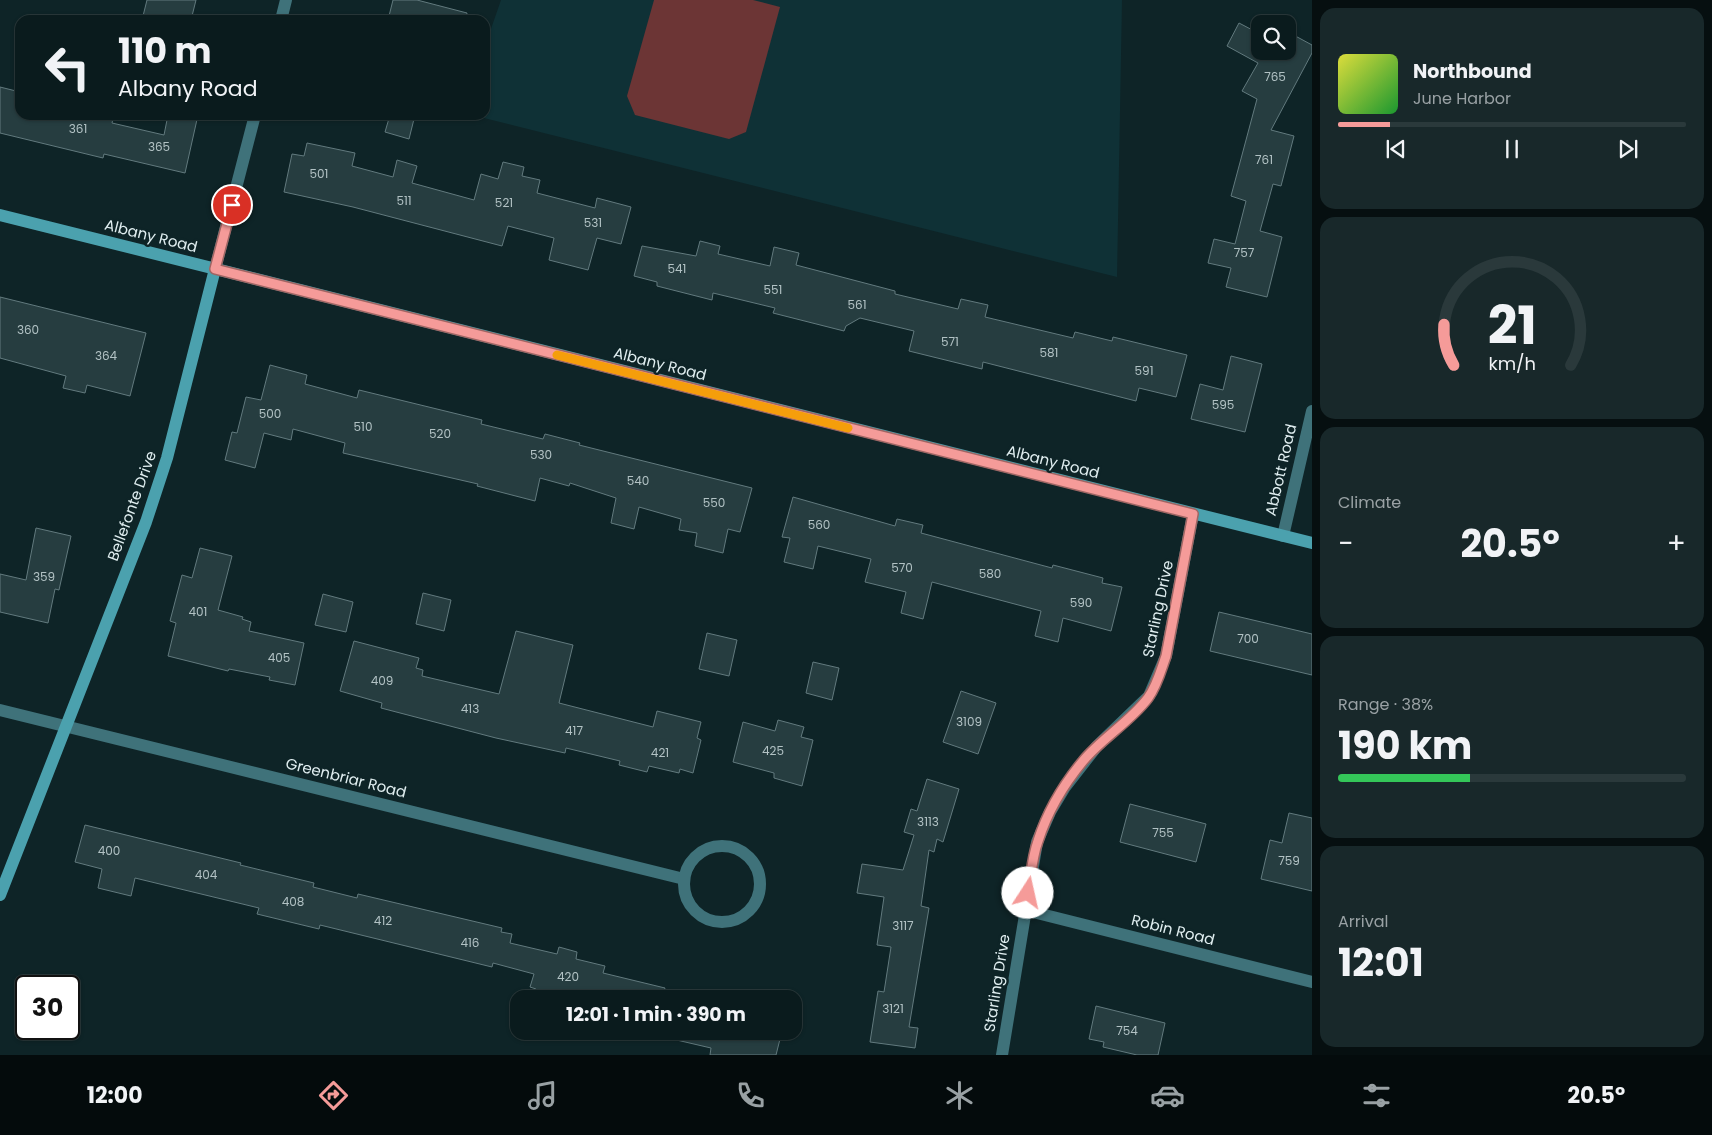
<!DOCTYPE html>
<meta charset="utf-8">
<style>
:root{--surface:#0a1b1d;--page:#18282a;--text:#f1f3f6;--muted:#99a1a4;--line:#2a393b;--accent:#f59b99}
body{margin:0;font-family:Poppins,sans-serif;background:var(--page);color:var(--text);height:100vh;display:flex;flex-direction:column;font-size:19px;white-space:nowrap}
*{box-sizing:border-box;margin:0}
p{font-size:16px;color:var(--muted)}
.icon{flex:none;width:28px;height:28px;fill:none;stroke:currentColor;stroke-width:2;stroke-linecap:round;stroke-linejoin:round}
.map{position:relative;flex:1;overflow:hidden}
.drawer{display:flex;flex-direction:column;gap:8px;padding:8px;background:#060f10;width:400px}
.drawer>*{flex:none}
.top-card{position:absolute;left:15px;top:15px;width:475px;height:105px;border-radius:15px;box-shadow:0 1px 4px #0004,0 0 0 1px var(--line);background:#0a1b1d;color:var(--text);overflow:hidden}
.buttons{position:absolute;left:1251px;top:15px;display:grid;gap:10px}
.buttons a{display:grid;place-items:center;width:45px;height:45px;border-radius:10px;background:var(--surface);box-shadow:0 1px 4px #0004,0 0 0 1px var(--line);font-size:25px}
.speed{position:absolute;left:15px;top:975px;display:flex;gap:10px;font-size:25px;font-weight:700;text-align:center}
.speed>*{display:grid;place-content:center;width:65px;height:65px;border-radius:50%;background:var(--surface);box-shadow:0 1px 4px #0004,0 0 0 1px var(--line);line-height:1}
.speed .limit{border:2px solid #111;border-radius:8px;background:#fff;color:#111}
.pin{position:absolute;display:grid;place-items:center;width:42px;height:42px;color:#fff;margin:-21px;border:2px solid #fff;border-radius:50%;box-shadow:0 1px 5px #0007}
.me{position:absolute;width:55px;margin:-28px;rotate:10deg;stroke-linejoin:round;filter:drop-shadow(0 0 4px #0008)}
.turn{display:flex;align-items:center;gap:18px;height:105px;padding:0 20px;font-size:22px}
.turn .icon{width:65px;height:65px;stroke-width:2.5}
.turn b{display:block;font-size:35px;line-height:42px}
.big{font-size:38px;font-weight:700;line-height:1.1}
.drawer .card{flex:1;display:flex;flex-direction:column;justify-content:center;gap:8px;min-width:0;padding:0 18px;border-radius:15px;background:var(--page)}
.drawer .dial{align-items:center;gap:0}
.dial svg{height:130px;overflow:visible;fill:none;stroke:var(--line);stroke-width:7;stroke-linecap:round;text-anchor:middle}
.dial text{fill:var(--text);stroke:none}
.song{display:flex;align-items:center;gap:15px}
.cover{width:60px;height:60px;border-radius:8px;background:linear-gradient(135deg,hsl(60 70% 55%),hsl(130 70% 35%))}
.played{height:5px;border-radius:2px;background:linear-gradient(90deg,var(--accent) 15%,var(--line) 15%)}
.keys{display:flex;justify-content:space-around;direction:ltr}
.heat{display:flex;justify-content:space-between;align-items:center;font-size:28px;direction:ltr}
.charge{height:8px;border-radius:4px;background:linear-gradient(90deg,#34c759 38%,var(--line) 0)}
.trip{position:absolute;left:510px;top:990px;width:292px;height:50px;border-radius:15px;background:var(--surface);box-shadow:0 1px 4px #0004,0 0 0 1px var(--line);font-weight:700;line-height:50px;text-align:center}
.tabs{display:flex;height:80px;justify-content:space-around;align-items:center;background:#040b0c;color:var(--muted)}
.tabs .icon{width:35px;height:35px}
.tabs .active{color:var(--accent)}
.tabs b{font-size:22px;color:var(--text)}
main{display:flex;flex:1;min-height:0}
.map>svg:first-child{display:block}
</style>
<main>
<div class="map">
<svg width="1312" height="1055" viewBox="0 0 1312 1055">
<rect width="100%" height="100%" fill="#0e2427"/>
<!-- built -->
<polygon fill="#0f3136" points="501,0 1122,0 1117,277 472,115 485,115 485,46"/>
<!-- green -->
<polygon fill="#6c3535" points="654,0 753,0 780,7 746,132 729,139 635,115 627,96"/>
<!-- building -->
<g fill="#263d40" stroke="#627a7e">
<polygon points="147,0 196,0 191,20 142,20"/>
<polygon points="393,0 417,0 467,13 466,20 388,20"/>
<polygon points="1239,23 1260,34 1260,51 1288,51 1288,32 1312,45 1312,53 1271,130 1294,136 1281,186 1273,184 1260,231 1282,237 1267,297 1226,287 1231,268 1208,263 1214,239 1235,244 1246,201 1231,196 1257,99 1242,91 1258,63 1227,46"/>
<polygon points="0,87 20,92 20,115 114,115 112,123 164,135 168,115 198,115 185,173 104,154 103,158 0,133"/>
<polygon points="390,115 415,115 409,139 385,132"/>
<polygon points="307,143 355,153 352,166 393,177 397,160 417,166 412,183 474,200 481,174 498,179 503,162 524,167 522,176 540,180 537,193 595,208 597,198 631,207 621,244 597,238 588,270 549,260 554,238 508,226 502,246 353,207 284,192 292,154 304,156"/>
<polygon points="700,241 720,246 718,254 770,266 774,247 799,253 796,265 895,291 895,294 958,309 961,299 988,305 985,317 1073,338 1075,332 1112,341 1113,337 1187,355 1176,397 1139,388 1136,401 983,362 982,369 909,351 914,331 860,318 846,326 844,331 773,313 775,308 713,293 712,300 657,286 657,282 634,276 642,246 696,256"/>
<polygon points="0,297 146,333 130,396 87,385 85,393 63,388 66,376 0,358"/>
<polygon points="1231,356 1262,364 1245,432 1191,419 1200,384 1223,390"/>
<polygon points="270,365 307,375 305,384 357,398 359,390 482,420 481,424 543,439 545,434 580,443 579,445 752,488 740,532 728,529 723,553 695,546 697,533 679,530 681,519 639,507 634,529 611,523 616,498 570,483 569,486 540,478 535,501 477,486 478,484 343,453 345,443 293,429 291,440 264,433 255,468 225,460 232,432 237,433 246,397 261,400"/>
<polygon points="793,497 895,526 897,519 923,525 921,533 1052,568 1053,565 1103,578 1102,583 1122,587 1111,631 1063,618 1058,642 1035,636 1041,611 932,582 923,619 901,613 906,592 865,582 871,559 818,546 813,569 784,562 790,538 782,537"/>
<polygon points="36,528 71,536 59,590 55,589 48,623 0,612 0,574 26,580"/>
<polygon points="200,548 232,556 218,610 243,617 242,619 251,622 249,631 304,643 295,685 269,680 270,677 229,669 228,671 168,656 176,623 170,621 182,575 192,578"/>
<polygon points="423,593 451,600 444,631 416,624"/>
<polygon points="323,594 353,602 346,632 315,625"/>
<polygon points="1219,612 1312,634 1312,675 1210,651"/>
<polygon points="516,631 573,645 559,703 653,727 657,711 701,722 697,738 701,740 693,773 680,769 679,773 649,766 647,772 619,765 620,761 566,748 565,753 496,738 381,708 382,703 340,691 354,641 419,658 416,668 423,670 422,676 499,694"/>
<polygon points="707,633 737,640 729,676 699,669"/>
<polygon points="813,662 839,668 832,700 806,693"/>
<polygon points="961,691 996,703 978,754 943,742"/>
<polygon points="778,720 804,727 801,737 813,740 802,786 774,778 774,773 733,762 743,722 775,731"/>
<polygon points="927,779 959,789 943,842 937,839 934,852 929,850 921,906 929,908 909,1027 918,1028 915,1048 870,1042 878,991 884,992 891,947 877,945 884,897 857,893 862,864 903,870 914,835 904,832 911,809 917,811"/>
<polygon points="1130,804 1206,824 1196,862 1120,842"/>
<polygon points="1289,813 1312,818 1312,891 1261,879 1270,840 1282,843"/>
<polygon points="85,825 241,863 240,865 314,883 313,887 357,898 358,894 502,928 501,932 512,934 510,943 557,954 559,947 577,952 576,959 605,966 603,973 665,988 663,995 681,999 552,999 535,995 536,989 530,987 534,974 493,963 492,967 320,925 319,929 257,914 259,908 135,878 131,896 98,888 102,869 75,862"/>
<polygon points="1096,1006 1165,1023 1158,1055 1137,1055 1103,1047 1104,1042 1089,1039"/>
<polygon points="638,1031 782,1031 776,1055 710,1055 711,1048"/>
</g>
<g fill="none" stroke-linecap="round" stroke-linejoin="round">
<!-- street -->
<g stroke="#3f727a" stroke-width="12">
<polyline points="281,20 286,0"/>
<polyline points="215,269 255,115"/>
<polyline points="1283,536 1312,411"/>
<polyline points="0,710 684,879"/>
<circle cx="722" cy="884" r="38"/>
<polyline points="1025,910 1312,982"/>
<polyline points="1002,1055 1037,842 1050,812 1065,787 1097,746 1149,696 1166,656 1193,514"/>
</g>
<!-- secondary -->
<g stroke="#4ba1ae" stroke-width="12">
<polyline points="0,215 1312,543"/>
<polyline points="0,895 146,522 167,458 215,269"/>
</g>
</g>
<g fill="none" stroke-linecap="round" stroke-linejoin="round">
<!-- route casing -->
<g stroke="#9f6563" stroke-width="12">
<path id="route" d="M232,205L215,269L1193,514L1166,656C1161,670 1157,686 1148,698C1130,722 1102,738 1083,761C1064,784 1047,813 1038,841C1032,857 1031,876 1028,893"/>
</g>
<!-- route -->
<use href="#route" stroke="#f59b99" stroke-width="9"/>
<!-- slow -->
<polyline stroke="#f59e0b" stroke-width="9" points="557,355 848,428"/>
</g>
<g text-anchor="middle" stroke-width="5" stroke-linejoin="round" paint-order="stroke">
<!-- number labels -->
<g font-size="12" fill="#b2c2c4">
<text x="1275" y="81">765</text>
<text x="78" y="133">361</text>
<text x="159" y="151">365</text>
<text x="1264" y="164">761</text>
<text x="319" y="178">501</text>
<text x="404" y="205">511</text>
<text x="504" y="207">521</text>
<text x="593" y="227">531</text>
<text x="1244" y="257">757</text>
<text x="677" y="273">541</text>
<text x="773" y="294">551</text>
<text x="857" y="309">561</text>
<text x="28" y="334">360</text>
<text x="950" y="346">571</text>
<text x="1049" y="357">581</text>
<text x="106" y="360">364</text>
<text x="1144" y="375">591</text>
<text x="1223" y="409">595</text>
<text x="270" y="418">500</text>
<text x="363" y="431">510</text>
<text x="440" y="438">520</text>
<text x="541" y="459">530</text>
<text x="638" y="485">540</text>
<text x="714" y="507">550</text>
<text x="819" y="529">560</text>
<text x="902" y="572">570</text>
<text x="990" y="578">580</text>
<text x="44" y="581">359</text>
<text x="1081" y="607">590</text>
<text x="198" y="616">401</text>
<text x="1248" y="643">700</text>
<text x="279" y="662">405</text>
<text x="382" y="685">409</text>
<text x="470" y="713">413</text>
<text x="969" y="726">3109</text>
<text x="574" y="735">417</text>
<text x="773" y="755">425</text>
<text x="660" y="757">421</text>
<text x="928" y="826">3113</text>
<text x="1163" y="837">755</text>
<text x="109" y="855">400</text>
<text x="1289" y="865">759</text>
<text x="206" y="879">404</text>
<text x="293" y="906">408</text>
<text x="383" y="925">412</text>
<text x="903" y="930">3117</text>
<text x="470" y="947">416</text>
<text x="568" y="981">420</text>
<text x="893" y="1013">3121</text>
<text x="1127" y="1035">754</text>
</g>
<!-- street labels -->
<g font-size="15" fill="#e0eef0" stroke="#0e2427">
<text transform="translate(151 236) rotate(14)" y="5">Albany Road</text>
<text transform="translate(660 364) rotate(14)" y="5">Albany Road</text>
<text transform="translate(1053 462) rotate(14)" y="5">Albany Road</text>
<text transform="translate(1281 470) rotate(-77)" y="5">Abbott Road</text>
<text transform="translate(132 506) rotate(-70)" y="5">Bellefonte Drive</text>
<text transform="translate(1158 609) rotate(-78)" y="5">Starling Drive</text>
<text transform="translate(346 778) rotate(14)" y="5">Greenbriar Road</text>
<text transform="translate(1173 930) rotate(14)" y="5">Robin Road</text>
<text transform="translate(997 983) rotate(-81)" y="5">Starling Drive</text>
</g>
</g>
</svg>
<div class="buttons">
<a><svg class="icon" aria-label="search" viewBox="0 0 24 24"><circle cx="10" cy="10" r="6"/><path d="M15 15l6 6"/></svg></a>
</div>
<div class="speed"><div class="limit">30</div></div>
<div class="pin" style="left:232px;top:205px;background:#d93025"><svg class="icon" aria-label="arrive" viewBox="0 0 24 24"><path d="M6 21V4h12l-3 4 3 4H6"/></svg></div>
<svg class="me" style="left:1028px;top:893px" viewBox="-20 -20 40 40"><circle r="19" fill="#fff"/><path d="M0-13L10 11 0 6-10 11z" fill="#f59b99"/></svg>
<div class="trip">12:01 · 1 min · 390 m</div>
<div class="top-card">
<div class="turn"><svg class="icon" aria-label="left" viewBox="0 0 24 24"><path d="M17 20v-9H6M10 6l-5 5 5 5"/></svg><div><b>110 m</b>Albany Road</div></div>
</div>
</div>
<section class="drawer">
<div class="card">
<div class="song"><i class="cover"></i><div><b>Northbound</b><p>June Harbor</p></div></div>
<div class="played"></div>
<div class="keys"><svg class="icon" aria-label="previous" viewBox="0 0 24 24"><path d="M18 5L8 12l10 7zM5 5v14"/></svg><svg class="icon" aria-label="pause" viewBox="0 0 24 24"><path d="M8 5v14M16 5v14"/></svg><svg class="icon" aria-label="next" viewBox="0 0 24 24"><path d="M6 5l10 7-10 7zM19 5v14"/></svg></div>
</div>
<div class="card dial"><svg viewBox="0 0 100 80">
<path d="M14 69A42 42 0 1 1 86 69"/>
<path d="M14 69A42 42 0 0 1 8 44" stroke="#f59b99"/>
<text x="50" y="56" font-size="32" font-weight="700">21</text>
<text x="50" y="72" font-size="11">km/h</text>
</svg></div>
<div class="card"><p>Climate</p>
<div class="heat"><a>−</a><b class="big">20.5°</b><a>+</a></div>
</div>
<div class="card"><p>Range · 38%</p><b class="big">190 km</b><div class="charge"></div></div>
<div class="card"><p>Arrival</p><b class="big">12:01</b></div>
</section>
</main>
<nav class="tabs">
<b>12:00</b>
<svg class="icon active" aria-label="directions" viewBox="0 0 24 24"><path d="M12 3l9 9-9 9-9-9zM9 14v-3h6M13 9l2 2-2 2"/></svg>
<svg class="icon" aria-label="music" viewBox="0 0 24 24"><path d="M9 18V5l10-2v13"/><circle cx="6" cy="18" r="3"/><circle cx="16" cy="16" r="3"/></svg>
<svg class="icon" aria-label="phone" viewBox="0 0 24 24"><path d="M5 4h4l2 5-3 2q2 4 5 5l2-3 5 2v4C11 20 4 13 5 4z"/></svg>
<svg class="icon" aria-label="climate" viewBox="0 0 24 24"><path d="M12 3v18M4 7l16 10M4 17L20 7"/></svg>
<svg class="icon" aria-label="car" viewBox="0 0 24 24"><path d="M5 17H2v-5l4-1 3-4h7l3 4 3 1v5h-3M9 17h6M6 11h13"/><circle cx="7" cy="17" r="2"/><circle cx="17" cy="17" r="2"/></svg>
<svg class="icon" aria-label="filters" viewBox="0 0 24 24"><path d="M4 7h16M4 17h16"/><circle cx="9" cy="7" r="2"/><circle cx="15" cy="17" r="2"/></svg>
<b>20.5°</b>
</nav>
